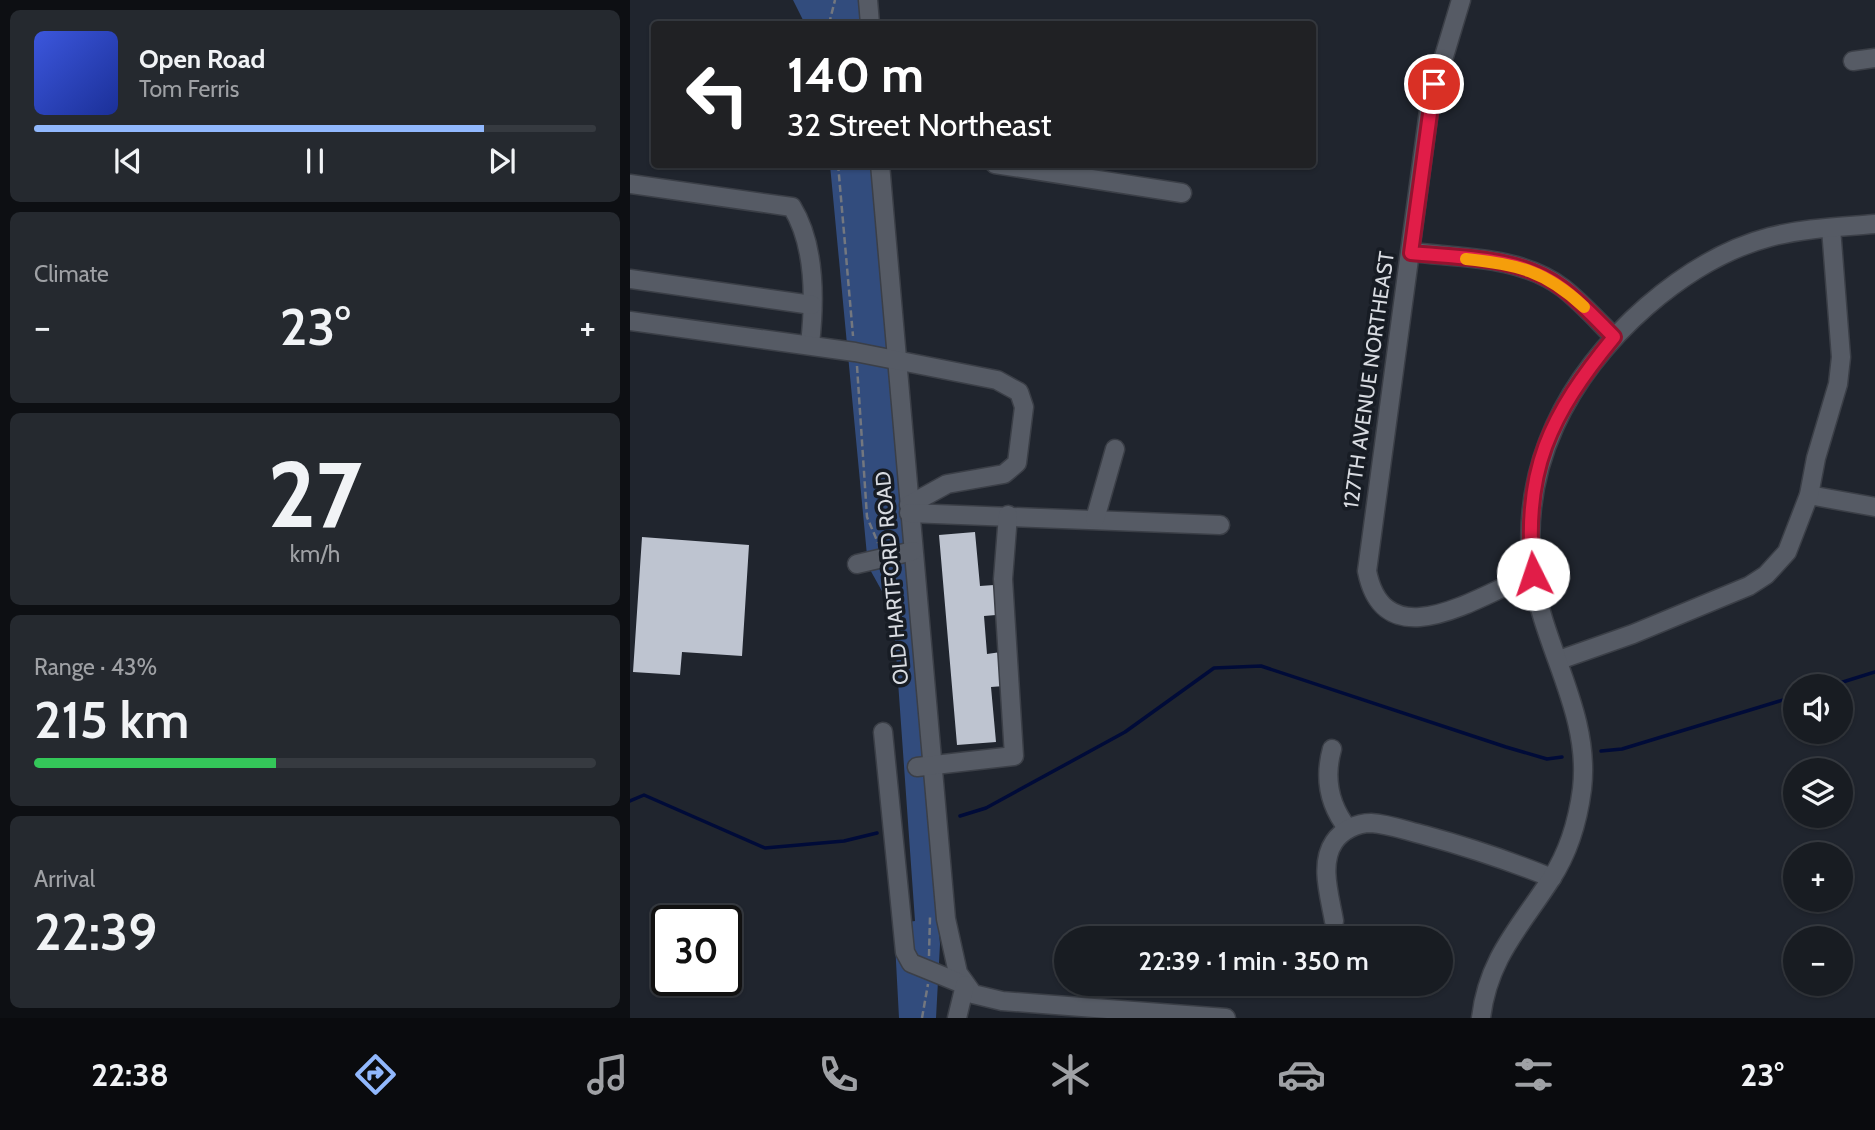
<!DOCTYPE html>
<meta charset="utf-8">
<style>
:root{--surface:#181c22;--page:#25292f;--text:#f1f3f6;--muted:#9fa1a5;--line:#363a40;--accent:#91b8fd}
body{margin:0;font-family:Cabin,sans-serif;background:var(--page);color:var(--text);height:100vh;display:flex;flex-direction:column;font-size:26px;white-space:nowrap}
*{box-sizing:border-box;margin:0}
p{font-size:23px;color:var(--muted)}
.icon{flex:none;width:38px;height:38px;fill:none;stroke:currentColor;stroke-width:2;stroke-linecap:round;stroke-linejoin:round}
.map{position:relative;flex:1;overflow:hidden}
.sheet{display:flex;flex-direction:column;gap:10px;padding:10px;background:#0d0f13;width:630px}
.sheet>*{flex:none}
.banner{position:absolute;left:21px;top:21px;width:665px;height:147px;border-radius:7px;box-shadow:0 2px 5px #0004,0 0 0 2px var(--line);background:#202124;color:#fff;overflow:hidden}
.controls{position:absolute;left:1153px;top:674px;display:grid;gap:14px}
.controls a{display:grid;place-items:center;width:70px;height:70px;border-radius:50%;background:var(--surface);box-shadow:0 2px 5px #0004,0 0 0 2px var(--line);font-size:35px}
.speed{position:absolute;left:21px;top:905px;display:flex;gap:14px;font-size:35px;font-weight:700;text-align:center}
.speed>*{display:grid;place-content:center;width:91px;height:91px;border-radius:50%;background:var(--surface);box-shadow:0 2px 5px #0004,0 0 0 2px var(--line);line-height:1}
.speed .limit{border:4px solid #111;border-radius:10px;background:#fff;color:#111}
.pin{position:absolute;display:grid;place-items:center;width:60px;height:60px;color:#fff;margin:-30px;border:4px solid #fff;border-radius:50%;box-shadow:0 2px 7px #0007}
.me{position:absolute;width:77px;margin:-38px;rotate:356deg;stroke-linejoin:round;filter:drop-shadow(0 0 5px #0008)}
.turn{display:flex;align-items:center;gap:24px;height:147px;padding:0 21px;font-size:32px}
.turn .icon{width:91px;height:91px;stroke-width:2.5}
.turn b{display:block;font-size:49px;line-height:60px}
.big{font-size:52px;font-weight:600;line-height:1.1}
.sheet .card{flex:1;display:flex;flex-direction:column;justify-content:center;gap:10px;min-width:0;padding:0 24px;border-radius:10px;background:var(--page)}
.sheet .dial{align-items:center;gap:0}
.dial b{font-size:91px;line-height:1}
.song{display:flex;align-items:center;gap:21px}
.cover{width:84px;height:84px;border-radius:10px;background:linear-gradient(135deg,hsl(230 70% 55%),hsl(230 70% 35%))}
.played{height:7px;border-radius:4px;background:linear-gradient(90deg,var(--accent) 80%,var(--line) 80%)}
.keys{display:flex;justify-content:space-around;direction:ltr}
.heat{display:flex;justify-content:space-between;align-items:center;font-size:38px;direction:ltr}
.charge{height:10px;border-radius:5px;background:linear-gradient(90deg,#34c759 43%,var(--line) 0)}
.trip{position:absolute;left:424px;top:926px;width:399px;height:70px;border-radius:35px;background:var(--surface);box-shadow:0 2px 5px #0004,0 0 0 2px var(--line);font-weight:600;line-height:70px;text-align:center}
.dock{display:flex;height:112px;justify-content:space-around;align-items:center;background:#0a0b0e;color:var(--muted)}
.dock .icon{width:49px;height:49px}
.dock .current{color:var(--accent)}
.dock b{font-size:32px;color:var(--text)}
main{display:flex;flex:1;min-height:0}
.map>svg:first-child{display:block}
</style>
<main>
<section class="sheet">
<div class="card">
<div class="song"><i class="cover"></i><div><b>Open Road</b><p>Tom Ferris</p></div></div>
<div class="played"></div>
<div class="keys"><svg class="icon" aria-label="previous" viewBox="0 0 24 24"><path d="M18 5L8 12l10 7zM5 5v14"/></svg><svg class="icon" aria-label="pause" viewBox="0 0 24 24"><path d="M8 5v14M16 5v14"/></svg><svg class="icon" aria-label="next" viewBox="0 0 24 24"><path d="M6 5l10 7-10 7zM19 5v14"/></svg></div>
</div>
<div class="card"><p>Climate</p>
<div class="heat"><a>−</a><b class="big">23°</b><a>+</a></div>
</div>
<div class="card dial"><b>27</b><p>km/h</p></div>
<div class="card"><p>Range · 43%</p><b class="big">215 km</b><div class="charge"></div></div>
<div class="card"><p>Arrival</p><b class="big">22:39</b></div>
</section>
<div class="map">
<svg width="1245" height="1018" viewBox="0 0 1245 1018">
<rect width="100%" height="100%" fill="#20252e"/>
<!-- green -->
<g fill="#324c7d">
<polygon points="163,0 229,0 231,24 175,24"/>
<polygon points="200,165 243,165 310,944 306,1018 269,1018 264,924 285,921 263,611 238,566"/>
</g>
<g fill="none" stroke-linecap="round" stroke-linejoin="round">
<!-- stream -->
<g stroke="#000b38" stroke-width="3.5">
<polyline points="1200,686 1245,672"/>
<polyline points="971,751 992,749 1166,696"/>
<polyline points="0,801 14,795 135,848 214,841 247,833"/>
<polyline points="330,816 356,808 495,732 584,668 631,666 876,747 917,759 932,757"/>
</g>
</g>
<!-- building -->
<g fill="#bec4d0">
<polygon points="345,532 350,586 364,585 366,615 354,616 357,654 371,652 374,686 361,687 366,742 327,745 309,535"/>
<polygon points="12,537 119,545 112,656 52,652 50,675 3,672"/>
</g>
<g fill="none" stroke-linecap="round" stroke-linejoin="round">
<!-- minor casing -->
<g stroke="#3b3f47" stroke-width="21">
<g id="minor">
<polyline points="238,0 240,24"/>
<path d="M831,0L800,103L737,571C755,662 851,594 903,574"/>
<polyline points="1223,61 1245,58"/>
<polyline points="250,164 316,919 328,973 343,994 372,1001 596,1018"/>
<polyline points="365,164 552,193"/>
<path d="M0,184L162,207C186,246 185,300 180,344"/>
<path d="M781,252C831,258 891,256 933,288C951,302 967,320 984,337"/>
<polyline points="0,279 182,305"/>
<polyline points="0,321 225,352 367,380 389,392 394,407 387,463 374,474 317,484 279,505"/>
<polyline points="1179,495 1245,507"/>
<polyline points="279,513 590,525"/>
<polyline points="465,519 485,449"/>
<polyline points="227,564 283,551"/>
<polyline points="929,660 1003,634 1119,586 1136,575 1157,552 1179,495 1186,458 1208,384 1211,357 1201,228"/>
<polyline points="253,732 275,952 281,963 335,985"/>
<path d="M702,749C694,778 699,805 718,829"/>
<polyline points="287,767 384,756 373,579 378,515"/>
<path d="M704,921C700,897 689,864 704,842C712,830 727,823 741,823C759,824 777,831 794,835C838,847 880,861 922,878"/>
<polyline points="327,1018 335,985"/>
<path d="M851,1018C858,958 891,926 921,879C938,853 948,820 952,789C961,713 913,648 903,575C888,467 938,375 1017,306C1053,275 1094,249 1140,237C1174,228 1211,227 1245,224"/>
</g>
</g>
<!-- path -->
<g stroke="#73777f" stroke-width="2.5" stroke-dasharray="7 3.5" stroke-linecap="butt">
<polyline points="199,24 205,0"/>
<polyline points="208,164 223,336"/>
<polyline points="227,366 237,517 248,543"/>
<polyline points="260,572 273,601"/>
<polyline points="299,956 300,917"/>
<polyline points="292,1018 298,984"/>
</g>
<!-- minor -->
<use href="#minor" stroke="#565b65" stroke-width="18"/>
</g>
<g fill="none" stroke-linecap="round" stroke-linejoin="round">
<!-- route casing -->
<g stroke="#92132f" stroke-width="18">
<path id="route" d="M804,84L781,253C831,258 890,256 932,288C951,302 967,320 984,337C920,415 892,471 903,574"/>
</g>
<!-- route -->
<use href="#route" stroke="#e11d48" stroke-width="12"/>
<!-- slow -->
<path stroke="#f59e0b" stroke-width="12" d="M836,259C887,264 916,271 954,307"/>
</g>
<g text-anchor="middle" stroke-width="7" stroke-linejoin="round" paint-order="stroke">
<!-- street labels -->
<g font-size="21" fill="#d8dbe1" stroke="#171c24">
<text transform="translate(739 380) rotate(-82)" y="7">127TH AVENUE NORTHEAST</text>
<text transform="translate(262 578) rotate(-95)" y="7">OLD HARTFORD ROAD</text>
</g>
</g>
</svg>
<div class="controls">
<a><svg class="icon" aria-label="sound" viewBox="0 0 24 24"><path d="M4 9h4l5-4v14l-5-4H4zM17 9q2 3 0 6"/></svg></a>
<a><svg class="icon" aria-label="layers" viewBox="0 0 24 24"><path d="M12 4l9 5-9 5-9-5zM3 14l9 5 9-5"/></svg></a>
<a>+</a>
<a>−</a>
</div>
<div class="speed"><div class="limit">30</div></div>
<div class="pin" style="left:804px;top:84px;background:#d93025"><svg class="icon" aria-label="arrive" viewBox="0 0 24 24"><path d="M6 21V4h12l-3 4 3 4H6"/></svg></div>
<svg class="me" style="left:903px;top:574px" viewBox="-20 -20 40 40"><circle r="19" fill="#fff"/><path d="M0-13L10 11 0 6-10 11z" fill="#e11d48"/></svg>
<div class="trip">22:39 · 1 min · 350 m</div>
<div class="banner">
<div class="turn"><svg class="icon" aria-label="left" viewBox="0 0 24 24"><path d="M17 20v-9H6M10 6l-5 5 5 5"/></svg><div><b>140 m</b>32 Street Northeast</div></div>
</div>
</div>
</main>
<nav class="dock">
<b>22:38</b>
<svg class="icon current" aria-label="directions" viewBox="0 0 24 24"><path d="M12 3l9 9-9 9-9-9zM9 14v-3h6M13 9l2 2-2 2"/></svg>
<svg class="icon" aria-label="music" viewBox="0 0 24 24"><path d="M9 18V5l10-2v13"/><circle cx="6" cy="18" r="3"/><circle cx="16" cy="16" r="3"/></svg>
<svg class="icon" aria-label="phone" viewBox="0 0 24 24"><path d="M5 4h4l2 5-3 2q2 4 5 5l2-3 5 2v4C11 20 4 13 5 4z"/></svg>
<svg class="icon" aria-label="climate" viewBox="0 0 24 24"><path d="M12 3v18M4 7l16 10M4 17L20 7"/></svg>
<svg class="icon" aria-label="car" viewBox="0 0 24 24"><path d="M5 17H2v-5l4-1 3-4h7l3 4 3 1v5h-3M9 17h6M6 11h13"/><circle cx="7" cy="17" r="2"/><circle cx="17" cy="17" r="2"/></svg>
<svg class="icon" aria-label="filters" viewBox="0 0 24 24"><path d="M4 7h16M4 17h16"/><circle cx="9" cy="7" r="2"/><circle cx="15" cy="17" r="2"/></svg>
<b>23°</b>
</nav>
